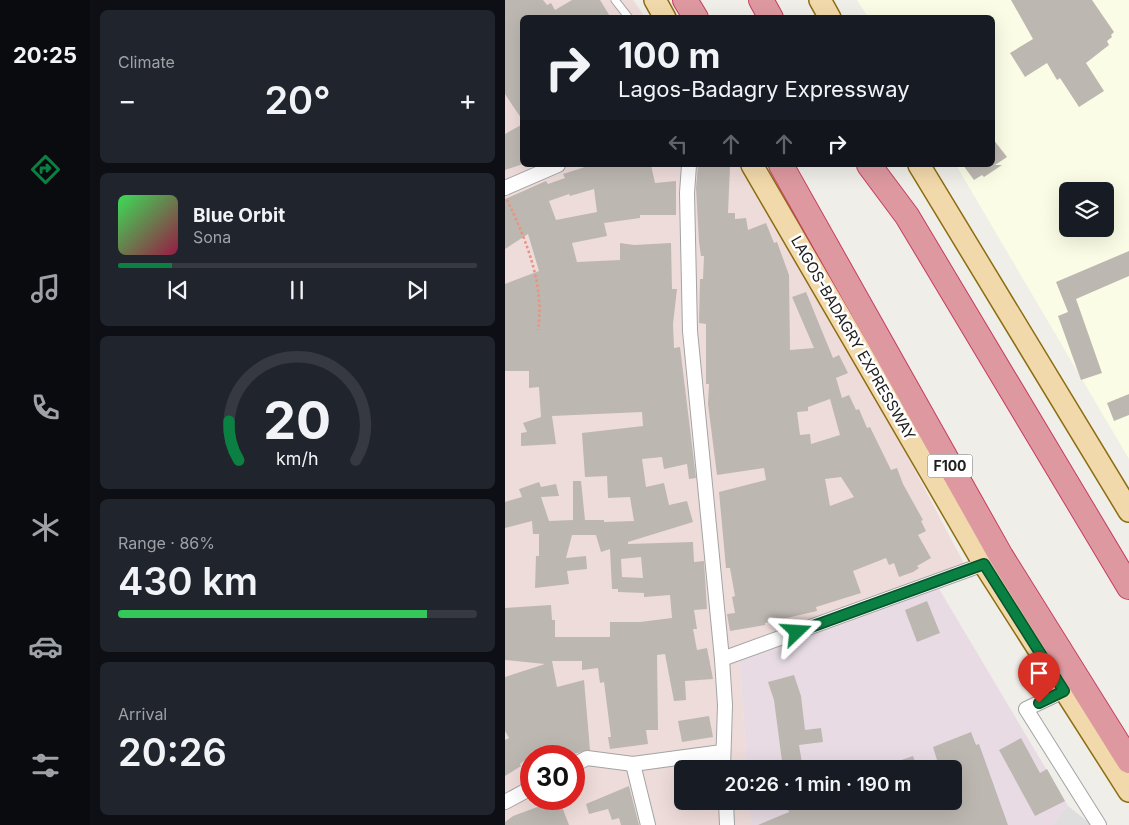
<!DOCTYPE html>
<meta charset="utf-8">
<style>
:root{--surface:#171b24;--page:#20242c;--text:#f1f3f6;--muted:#9ea1a6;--line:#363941;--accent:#0b8043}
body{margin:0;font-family:Inter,sans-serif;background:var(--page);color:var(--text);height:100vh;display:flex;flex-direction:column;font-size:19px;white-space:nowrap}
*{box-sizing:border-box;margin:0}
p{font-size:16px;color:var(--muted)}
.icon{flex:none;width:28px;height:28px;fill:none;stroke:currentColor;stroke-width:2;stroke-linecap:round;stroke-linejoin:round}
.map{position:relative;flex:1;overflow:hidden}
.drawer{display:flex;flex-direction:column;gap:10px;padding:10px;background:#0d0f14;width:415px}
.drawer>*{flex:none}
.top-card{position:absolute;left:15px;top:15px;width:475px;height:152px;border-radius:8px;box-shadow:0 5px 20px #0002;background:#171b24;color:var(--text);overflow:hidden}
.buttons{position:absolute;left:554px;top:182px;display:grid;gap:10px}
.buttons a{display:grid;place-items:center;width:55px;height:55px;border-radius:8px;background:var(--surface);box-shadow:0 5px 20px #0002;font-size:25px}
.speed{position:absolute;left:15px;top:745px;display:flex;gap:10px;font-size:25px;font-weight:700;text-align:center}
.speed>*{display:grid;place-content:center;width:65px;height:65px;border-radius:50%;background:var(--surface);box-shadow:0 5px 20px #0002;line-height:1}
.speed .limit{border:8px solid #d22;background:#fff;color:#111}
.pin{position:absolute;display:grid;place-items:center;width:42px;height:42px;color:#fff;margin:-51px -21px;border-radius:50% 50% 50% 0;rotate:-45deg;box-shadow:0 0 5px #0007}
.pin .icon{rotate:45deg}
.me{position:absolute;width:55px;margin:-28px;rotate:70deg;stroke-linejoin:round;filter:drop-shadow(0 0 4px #0008)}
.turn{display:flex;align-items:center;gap:18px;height:105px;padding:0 15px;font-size:22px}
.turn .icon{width:65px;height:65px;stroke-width:2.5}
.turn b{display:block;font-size:35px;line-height:42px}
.lanes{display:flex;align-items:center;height:48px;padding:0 15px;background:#0003;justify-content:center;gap:25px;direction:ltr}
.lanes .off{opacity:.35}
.big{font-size:38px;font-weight:600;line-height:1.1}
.drawer .card{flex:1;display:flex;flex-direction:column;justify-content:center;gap:8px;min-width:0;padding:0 18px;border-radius:8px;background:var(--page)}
.drawer .dial{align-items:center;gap:0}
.dial svg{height:130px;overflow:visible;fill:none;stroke:var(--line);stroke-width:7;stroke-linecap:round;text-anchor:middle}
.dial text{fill:var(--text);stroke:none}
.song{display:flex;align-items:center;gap:15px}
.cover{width:60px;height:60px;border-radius:8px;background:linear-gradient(135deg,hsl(130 70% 55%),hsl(340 70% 35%))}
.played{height:5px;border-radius:2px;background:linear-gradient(90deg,var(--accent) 15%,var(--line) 15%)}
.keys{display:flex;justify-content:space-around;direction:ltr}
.heat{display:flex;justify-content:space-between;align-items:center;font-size:28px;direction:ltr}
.charge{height:8px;border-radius:4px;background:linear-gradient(90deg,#34c759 86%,var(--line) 0)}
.trip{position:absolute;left:169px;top:760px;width:288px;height:50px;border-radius:8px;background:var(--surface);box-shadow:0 5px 20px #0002;font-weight:600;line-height:50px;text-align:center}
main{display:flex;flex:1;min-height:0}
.tab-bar{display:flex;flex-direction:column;width:90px;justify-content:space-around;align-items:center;background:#090b0e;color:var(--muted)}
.tab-bar .icon{width:35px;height:35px}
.tab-bar .current{color:var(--accent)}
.tab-bar b{font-size:22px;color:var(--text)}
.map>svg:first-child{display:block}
</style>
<main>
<nav class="tab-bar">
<b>20:25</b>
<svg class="icon current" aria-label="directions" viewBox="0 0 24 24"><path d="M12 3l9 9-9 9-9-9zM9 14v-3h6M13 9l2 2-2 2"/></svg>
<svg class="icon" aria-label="music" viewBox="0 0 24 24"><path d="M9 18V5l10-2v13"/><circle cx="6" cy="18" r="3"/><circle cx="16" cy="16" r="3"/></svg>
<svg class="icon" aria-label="phone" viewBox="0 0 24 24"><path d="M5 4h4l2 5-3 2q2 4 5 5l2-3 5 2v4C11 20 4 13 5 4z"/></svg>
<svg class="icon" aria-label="climate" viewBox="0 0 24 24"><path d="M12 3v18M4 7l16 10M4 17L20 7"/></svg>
<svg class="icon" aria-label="car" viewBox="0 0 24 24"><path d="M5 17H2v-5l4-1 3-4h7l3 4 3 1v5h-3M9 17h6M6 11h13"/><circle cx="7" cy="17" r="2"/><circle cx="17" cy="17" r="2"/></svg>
<svg class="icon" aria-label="filters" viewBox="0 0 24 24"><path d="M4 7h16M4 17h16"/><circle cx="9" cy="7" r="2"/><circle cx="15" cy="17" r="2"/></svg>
</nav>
<section class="drawer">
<div class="card"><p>Climate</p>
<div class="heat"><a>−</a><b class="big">20°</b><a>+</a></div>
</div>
<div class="card">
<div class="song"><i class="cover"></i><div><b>Blue Orbit</b><p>Sona</p></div></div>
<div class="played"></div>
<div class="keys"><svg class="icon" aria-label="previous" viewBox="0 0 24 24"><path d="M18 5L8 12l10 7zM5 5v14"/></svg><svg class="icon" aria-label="pause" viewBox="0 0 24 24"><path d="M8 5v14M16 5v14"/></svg><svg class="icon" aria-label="next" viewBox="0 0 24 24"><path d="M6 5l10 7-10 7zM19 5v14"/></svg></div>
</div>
<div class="card dial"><svg viewBox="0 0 100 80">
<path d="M14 69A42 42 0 1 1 86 69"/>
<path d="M14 69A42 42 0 0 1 8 45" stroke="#0b8043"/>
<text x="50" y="56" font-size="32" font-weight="700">20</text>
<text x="50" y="72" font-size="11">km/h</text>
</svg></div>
<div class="card"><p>Range · 86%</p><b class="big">430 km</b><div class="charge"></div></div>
<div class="card"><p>Arrival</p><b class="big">20:26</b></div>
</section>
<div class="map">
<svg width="624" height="825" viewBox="0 0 624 825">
<rect width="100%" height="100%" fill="#f0eee8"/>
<!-- residential -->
<polygon fill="#dedede" points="563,806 587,825 545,825"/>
<!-- commercial -->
<path fill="#eedcda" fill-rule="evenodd" d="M0,0H128L140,17L18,18V165H242L313,287L463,571L234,650L242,769H178V801H244L246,825H0ZM26,756H69V799H26Z"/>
<!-- industrial -->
<polygon fill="#e8dbe4" points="430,582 563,806 548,825 246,825 244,801 448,801 448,769 242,769 234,650"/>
<!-- education -->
<path fill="#fafce5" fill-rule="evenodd" d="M352,0H624V459L451,165H488V18L363,17ZM562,191H600V229H562Z"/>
<!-- building -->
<g fill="#bdb7b1" fill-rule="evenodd">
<polygon points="0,0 38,0 42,5 46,3 50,10 67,0 95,0 106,18 18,18 18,121 0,94"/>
<polygon points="506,0 587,0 609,32 606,35 607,37 602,41 604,45 581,63 599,91 574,107 555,78 552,80 542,63 520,77 505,53 528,39"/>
<polygon points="18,124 18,164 0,170 0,134"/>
<polygon points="488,139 502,157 490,165 497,165 479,177 477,175 469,180 458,165 488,165"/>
<path d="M80,165H146L150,183L171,181V215H135V218L99,223L102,236L67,243L72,262L115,260V243L129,245L166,243L167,289H172L168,324L169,348L175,347L191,478L184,479L182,464L159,469L157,457L137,459L141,487L159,483L164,505L182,501L188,522L123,542V544L188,542L189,562L199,561L202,609L189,610L192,629H188L192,650L202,648L208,679L180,681L181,700L169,701L160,654L152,655L153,730H141L143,744L105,749L103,737H106L99,682L95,683L93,668L77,670V661H47L52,687L79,680L85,750L60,756H26L15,764L16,766L0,776V740L4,738L0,731V677L40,664L0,660V608L46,605L47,620H50V637H105V622H135L167,618L165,595L139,597V593L113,592V589H107L105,549L96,552L91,535H67L61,558L81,556L82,569L62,571L64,584L30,588L31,556H34V534H28L27,521L0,528V502L17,497L14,489L34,482L36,487L51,484L54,496L36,497L44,521L68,520V481H76L80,520H99V522L129,521L125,497L103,498L102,476L80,477L77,433L138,426L137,412L47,416L51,444L16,446V433L22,432L18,423L36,417L34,387L24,388V371H0V284L34,271L23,234L0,249V199L41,181L43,184L60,178L58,174L80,167ZM89,189L92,212L51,220L44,201L64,194L65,196ZM136,557L138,578L117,577L116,559Z"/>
<path d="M193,165H219L225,167L223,213H230V219L241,218L243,230L261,223L269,243L272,242L284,275L285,350L309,348L287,297L301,292L328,358L334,355L343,373L331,378L337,398L344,395L351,410L354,409L362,428L365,427L386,470L392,468L398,484L418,520L416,521L421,531L413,535L426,558L412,566L414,568L408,572L394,577L389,563L384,565L381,558L348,571L356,593L311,607L312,611L260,623V625L225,631L222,614L230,613L227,597L230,596L225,568H221L214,492L261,480L259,468L212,475L203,404L204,384H201V324L194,323L195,279H198L199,256H196L194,242L191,188ZM325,399L335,435L306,444L305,434L295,435L292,412L303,411V407ZM336,477L349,497L325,506L320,479Z"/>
<polygon points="624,251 624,276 571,299 597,373 576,380 553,316 563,312 551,282"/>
<polygon points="624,394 624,415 609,421 602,403"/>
<polygon points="422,601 435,633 412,642 400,610"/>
<polygon points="289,675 296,696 300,730 316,728 318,742 294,745 298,769 278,769 269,700 263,682"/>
<polygon points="204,716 208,737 177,742 173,721"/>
<polygon points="466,732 471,745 474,744 503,825 253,825 284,812 280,801 448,801 448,769 376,767 408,756 412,767 432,760 428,747"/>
<polygon points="516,738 535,773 542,769 560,801 530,816 494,750"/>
<polygon points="124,786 134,825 116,825 114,818 107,820 103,809 84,814 81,804"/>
<polygon points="54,799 64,825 0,825 0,822 8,816"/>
</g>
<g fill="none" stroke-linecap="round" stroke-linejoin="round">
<!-- lane casing -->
<g stroke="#a4a4a4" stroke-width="9">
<polyline id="lane" points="110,0 124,18"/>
</g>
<!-- street casing -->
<g stroke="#a4a4a4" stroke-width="16">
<g id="street">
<polyline points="184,165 182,193 185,331 217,659 220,705 218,769"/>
<polyline points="0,188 53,165"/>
<polyline points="217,659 479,564"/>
<polyline points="559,691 521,709 594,825"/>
<polyline points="128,764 143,825"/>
<polyline points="69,765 82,758 128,764 217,752"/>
<polyline points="221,801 222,825"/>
<polyline points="0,802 26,788"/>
</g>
</g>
<!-- primary casing -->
<g stroke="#8c6d11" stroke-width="24">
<g id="primary">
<polyline points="150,0 160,18"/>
<polyline points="315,0 325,18"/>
<polyline points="247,165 479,564 624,791"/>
<polyline points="414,165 624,511"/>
</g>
</g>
<!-- highway casing -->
<g stroke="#c83b60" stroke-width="26">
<g id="highway">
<polyline points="180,0 191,18"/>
<polyline points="256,0 266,18"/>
<polyline points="276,165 496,556 624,761"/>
<polyline points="364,165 402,216 624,587"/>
</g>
</g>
<!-- path -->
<path stroke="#eb927e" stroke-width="2.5" stroke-dasharray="2.5 2.5" stroke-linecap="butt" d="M2,200C21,239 40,286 33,330"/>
<!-- lane -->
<use href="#lane" stroke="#fff" stroke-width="7"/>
<!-- street -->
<use href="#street" stroke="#fff" stroke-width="14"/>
<!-- primary -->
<use href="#primary" stroke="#f2d9ab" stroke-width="21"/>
<!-- highway -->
<use href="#highway" stroke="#de99a0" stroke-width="24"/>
</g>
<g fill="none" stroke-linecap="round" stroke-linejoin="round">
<!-- route casing -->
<g stroke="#07532c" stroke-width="12">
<polyline id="route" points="292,632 479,564 559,691 534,703"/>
</g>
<!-- route -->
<use href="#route" stroke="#0b8043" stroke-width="9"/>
</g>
<g text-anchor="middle" stroke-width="5" stroke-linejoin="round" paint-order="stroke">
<!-- shield labels -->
<rect fill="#fff" stroke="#636363" stroke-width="1" x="422.5" y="454.5" width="45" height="23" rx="4"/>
<g font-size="14" font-weight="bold" fill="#202020">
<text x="445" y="471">F100</text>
</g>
<!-- street labels -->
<g font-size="15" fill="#202020" stroke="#fff">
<text transform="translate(348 338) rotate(60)" y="5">LAGOS-BADAGRY EXPRESSWAY</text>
</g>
</g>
</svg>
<div class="buttons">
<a><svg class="icon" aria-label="layers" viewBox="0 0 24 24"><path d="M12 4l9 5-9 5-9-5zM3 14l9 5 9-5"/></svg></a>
</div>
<div class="speed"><div class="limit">30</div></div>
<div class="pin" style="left:534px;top:703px;background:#d93025"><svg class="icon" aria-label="arrive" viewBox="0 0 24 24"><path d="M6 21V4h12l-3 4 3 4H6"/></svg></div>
<svg class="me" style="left:292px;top:632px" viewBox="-20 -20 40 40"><path d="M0-17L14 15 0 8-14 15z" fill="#0b8043" stroke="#fff" stroke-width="4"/></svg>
<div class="trip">20:26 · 1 min · 190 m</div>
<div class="top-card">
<div class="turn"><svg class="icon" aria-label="right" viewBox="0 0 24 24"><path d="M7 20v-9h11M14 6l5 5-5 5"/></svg><div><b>100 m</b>Lagos-Badagry Expressway</div></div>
<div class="lanes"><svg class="icon off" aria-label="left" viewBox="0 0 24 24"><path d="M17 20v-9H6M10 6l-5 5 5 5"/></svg><svg class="icon off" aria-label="ahead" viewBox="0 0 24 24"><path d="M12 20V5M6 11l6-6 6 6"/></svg><svg class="icon off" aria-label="ahead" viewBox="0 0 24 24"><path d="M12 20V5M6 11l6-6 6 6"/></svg><svg class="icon" aria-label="right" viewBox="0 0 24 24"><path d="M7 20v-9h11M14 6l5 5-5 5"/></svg></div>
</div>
</div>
</main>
